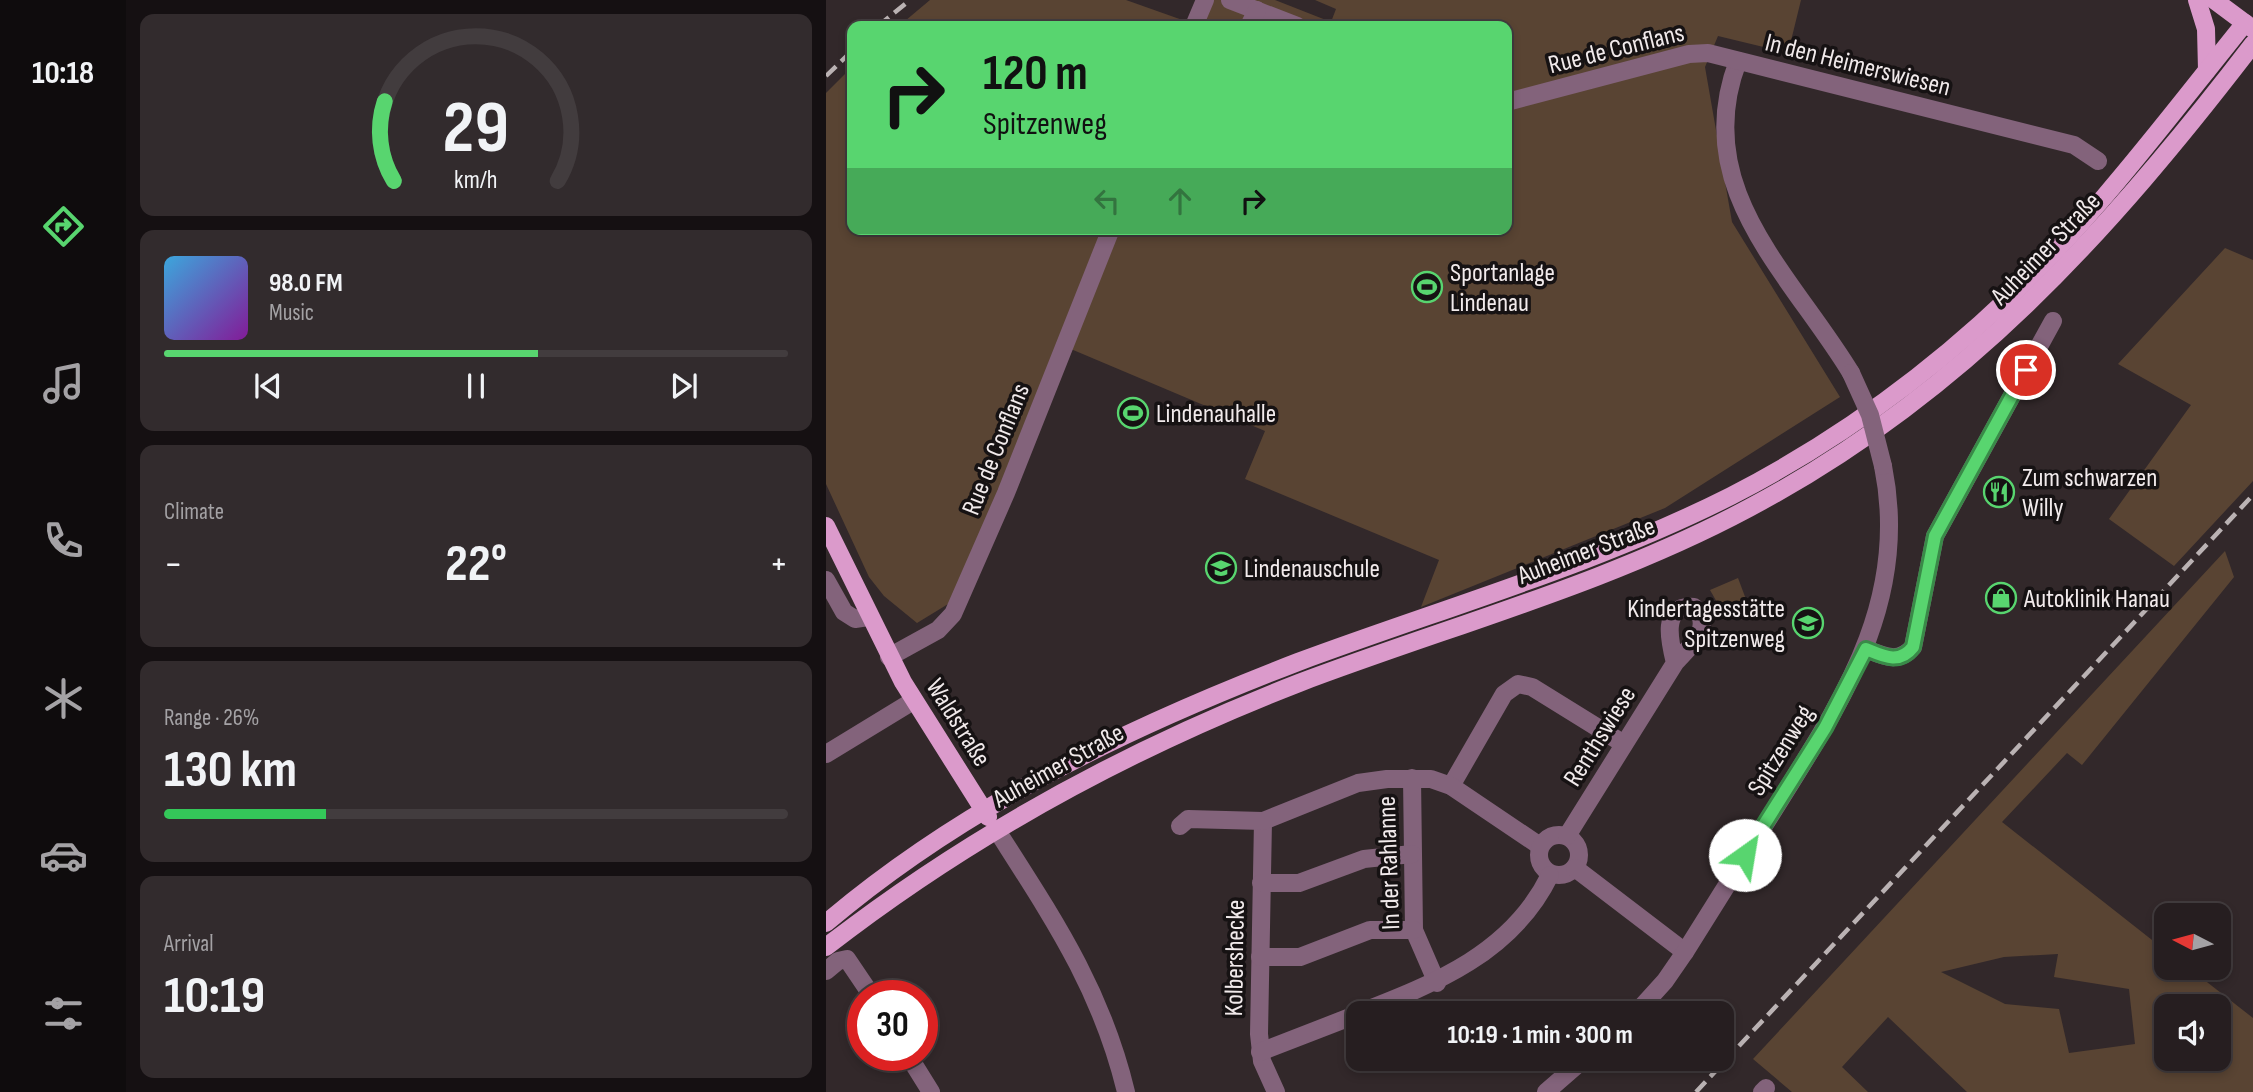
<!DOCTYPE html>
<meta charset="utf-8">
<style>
:root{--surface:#261e20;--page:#322b2d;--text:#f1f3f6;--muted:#a4a2a5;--line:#423c3e;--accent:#58d56f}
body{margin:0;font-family:"Sofia Sans Condensed",sans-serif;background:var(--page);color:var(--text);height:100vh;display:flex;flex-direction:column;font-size:26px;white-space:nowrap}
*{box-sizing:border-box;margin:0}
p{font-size:23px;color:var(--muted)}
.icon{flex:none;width:38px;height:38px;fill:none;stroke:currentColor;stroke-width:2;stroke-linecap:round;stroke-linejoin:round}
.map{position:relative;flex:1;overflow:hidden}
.side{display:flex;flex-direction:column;gap:14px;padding:14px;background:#151012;width:700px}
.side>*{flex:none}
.top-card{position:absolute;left:21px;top:21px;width:665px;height:214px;border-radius:14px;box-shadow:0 4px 10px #0003,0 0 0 2px var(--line);background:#58d56f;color:#111;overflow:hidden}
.needle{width:46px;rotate:276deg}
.tools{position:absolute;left:1328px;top:903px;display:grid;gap:14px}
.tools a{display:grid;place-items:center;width:77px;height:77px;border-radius:14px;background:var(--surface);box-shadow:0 4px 10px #0003,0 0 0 2px var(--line);font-size:35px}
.speed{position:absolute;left:21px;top:980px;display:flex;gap:14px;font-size:35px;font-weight:700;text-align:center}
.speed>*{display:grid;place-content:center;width:91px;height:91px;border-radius:50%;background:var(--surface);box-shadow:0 4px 10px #0003,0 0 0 2px var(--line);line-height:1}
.speed .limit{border:10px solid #d22;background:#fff;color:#111}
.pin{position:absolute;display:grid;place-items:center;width:60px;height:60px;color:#fff;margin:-30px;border:4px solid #fff;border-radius:50%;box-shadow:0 2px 7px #0007}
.me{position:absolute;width:77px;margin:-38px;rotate:32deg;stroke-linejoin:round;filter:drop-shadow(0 0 5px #0008)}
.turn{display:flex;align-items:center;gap:24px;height:147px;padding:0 21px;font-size:32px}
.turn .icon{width:91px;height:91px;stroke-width:2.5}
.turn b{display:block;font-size:49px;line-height:60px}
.lanes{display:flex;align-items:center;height:66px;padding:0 21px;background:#0003;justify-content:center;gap:35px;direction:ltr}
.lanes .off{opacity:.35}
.big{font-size:52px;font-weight:700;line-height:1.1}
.side .card{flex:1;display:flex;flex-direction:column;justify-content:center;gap:10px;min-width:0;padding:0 24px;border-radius:14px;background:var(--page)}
.side .dial{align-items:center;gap:0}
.dial svg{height:182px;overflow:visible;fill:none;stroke:var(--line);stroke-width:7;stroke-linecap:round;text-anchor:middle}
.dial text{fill:var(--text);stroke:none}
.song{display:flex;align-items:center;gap:21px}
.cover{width:84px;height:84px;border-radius:10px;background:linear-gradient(135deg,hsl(200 70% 55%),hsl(290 70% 35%))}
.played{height:7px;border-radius:4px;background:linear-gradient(90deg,var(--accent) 60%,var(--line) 60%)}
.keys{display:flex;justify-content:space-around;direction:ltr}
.heat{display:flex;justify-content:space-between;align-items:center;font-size:38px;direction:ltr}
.charge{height:10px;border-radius:5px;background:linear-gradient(90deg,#34c759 26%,var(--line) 0)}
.trip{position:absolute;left:520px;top:1001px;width:388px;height:70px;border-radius:14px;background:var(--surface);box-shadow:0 4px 10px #0003,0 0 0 2px var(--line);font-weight:700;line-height:70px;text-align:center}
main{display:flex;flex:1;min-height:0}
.dock{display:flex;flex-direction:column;width:126px;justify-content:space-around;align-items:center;background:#0f0c0d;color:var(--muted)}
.dock .icon{width:49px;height:49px}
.dock .selected{color:var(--accent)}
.dock b{font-size:32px;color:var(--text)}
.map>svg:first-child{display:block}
</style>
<main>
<nav class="dock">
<b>10:18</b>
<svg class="icon selected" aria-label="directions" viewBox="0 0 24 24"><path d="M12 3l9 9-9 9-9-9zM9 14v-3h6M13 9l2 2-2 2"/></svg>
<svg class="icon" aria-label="music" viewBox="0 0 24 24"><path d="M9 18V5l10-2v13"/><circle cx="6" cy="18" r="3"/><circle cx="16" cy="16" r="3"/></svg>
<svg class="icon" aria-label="phone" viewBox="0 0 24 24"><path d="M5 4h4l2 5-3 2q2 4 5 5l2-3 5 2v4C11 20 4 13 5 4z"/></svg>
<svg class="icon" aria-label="climate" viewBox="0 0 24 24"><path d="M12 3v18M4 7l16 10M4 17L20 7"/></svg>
<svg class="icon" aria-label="car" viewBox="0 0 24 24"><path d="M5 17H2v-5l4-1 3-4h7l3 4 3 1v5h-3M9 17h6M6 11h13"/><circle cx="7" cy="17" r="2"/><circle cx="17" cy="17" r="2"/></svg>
<svg class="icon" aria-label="filters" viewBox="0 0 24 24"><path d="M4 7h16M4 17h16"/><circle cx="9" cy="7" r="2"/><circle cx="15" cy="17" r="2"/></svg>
</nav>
<section class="side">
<div class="card dial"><svg viewBox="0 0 100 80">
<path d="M14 69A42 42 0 1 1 86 69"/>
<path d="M14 69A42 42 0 0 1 10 34" stroke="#58d56f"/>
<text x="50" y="56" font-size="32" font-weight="700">29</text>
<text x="50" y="72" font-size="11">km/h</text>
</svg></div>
<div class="card">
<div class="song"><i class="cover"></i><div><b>98.0 FM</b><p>Music</p></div></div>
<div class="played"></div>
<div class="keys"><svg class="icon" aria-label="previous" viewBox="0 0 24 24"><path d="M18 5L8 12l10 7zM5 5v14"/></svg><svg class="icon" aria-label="pause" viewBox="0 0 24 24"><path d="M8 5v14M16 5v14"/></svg><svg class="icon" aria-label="next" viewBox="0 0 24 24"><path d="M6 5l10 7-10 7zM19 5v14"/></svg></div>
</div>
<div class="card"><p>Climate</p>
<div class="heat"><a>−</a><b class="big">22°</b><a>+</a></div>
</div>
<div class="card"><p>Range · 26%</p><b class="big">130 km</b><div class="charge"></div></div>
<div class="card"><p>Arrival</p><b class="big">10:19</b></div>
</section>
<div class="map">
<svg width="1427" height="1092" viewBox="0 0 1427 1092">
<rect width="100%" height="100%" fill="#32282a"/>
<!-- green -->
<g fill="#594433" fill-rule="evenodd">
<polygon points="104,0 300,0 362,22 370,0 449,0 505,22 510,9 489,0 975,0 962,53 892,36 879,67 906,222 1014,397 839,508 595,607 613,560 419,479 439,431 233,344 127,601 91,623 58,596 43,577 0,484 0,93 26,67 26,229 681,229 681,26 73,26"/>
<polygon points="1399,248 1427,260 1427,481 1348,566 1283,519 1365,405 1292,364"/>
<path d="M1399,551L1408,577L1256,765L1241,753L1176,822L1340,951V968H1363L1427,1018V1092H1141L1062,1017L1016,1067L1042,1092H966L927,1059ZM1232,954L1228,977L1303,989L1309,1044L1243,1053L1233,1009L1179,1004L1115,972L1178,957ZM1340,1006H1393V1059H1340Z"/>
<polygon points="912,578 921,602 904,609 892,604 884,590"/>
</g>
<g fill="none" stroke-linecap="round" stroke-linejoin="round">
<!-- minor -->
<g stroke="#83637b" stroke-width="18">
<polyline points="404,0 471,26"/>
<polyline points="368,26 379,0"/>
<polyline points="423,26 431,10"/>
<path d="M912,61C863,188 965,274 1025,373"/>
<polyline points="681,102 863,54 882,53 1248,145 1272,161"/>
<polyline points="0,580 18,612 29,619 42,617"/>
<path d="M1040,649C1057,656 1073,664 1087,647L1109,536L1227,321"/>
<polyline points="63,657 112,630 127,614 180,493 285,229"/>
<polyline points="0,754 87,701"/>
<polyline points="586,778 588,930 611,983"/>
<polyline points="625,786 678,694 692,684 706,687 798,744"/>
<polyline points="437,821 433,1034 436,1061 450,1092"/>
<polyline points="354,826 362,819 437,821 532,783 561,779 605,779 625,786 714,846"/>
<path d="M170,829C226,917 275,988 300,1092"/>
<circle cx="733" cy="855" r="20"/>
<path d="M741,836L849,663C844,643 834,604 868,607C889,627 863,647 849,663"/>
<polyline points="749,868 859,952"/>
<polyline points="435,883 473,883 538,859 586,854"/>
<polyline points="434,957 474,957 544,930 588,930"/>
<polyline points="0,971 12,961 21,959 46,996"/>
<path d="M533,1013C610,983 686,953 724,875"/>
<path d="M810,1013L839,981L859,952C892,900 925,847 958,794C1023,690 1083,594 1057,466"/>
<polyline points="434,1052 532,1014"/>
<polyline points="82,1055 105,1092"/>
<polyline points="720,1092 758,1059"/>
<polyline points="936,1092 940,1088"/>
</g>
<!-- major -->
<g stroke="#db9acb" stroke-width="18">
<polyline points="1371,0 1380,29 1381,70"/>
<polyline points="1388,0 1427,29"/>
<polyline points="0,526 77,682 162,817"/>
<path d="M0,923C139,805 303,727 472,662C617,608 766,566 905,496C1049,422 1174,319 1278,197C1327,140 1372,81 1419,23"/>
<path d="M0,947C144,835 303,749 473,683C623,626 781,584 923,508C1135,396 1283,232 1427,44"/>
</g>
<!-- rail -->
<g stroke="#bab2b3" stroke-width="4.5" stroke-dasharray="14 7" stroke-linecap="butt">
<polyline points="52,26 84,0"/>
<polyline points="0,76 26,51"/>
<polyline points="870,1092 1427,495"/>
</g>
<!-- minor-bridge -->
<polyline stroke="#83637b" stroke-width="18" points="1025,373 1044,415 1057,466"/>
</g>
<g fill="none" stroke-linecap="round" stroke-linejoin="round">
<!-- route casing -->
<g stroke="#398a48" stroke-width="18">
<path id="route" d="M919,855L999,728L1040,649C1057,656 1073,665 1087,647L1109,536L1200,370"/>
</g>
<!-- route -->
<use href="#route" stroke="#58d56f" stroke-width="12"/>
</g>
<!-- icons -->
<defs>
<g id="stadium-ring" transform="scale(1.575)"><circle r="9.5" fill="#161213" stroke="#58d56f" stroke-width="1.5"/><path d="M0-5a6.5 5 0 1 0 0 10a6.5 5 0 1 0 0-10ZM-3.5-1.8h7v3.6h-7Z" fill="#58d56f"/></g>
<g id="restaurant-ring" transform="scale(1.575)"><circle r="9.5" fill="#161213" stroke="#58d56f" stroke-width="1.5"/><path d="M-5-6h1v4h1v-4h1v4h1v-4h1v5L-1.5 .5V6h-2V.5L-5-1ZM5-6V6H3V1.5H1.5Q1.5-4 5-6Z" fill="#58d56f"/></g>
<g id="school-ring" transform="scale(1.575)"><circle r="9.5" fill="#161213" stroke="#58d56f" stroke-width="1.5"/><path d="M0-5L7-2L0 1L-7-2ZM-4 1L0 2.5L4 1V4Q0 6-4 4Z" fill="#58d56f"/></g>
<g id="shop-ring" transform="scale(1.575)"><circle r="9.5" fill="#161213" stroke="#58d56f" stroke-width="1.5"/><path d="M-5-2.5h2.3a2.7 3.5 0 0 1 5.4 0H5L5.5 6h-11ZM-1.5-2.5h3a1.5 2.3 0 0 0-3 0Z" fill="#58d56f"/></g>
</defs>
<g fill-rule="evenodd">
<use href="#stadium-ring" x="601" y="287"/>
<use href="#stadium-ring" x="307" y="413"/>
<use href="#restaurant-ring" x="1173" y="492"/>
<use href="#school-ring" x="395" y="568"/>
<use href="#shop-ring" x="1175" y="598"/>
<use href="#school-ring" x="982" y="623"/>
</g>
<g text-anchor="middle" stroke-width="7" stroke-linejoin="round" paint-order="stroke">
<!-- street labels -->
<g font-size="26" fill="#f1eaeb" stroke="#161213">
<text transform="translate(790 48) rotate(-14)" y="9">Rue de Conflans</text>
<text transform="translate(1032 64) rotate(14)" y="9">In den Heimerswiesen</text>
<text transform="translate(1219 248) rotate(-46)" y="9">Auheimer Straße</text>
<text transform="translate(169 449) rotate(-68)" y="9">Rue de Conflans</text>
<text transform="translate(760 550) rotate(-21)" y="9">Auheimer Straße</text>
<text transform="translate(133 722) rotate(58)" y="9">Waldstraße</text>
<text transform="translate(773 736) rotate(-58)" y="9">Renthswiese</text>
<text transform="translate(954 750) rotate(-58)" y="9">Spitzenweg</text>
<text transform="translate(232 765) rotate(-29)" y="9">Auheimer Straße</text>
<text transform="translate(562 863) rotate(-92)" y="9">In der Rahlanne</text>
<text transform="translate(408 958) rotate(-89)" y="9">Kolbershecke</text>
</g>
<!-- poi labels -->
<g font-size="26" fill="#f1eaeb" stroke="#161213" text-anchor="start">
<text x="624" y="281">Sportanlage<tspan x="624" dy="30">Lindenau</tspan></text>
<text x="330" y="422">Lindenauhalle</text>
<text x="1196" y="486">Zum schwarzen<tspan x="1196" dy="30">Willy</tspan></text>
<text x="418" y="577">Lindenauschule</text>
<text x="1198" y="607">Autoklinik Hanau</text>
<text x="959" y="617" text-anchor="end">Kindertagesstätte<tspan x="959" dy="30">Spitzenweg</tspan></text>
</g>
</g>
</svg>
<div class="tools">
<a><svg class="needle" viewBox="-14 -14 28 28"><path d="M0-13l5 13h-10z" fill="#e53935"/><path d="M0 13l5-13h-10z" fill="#a4a2a5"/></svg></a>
<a><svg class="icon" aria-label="sound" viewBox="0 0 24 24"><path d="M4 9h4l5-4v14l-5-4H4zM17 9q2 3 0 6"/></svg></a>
</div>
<div class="speed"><div class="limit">30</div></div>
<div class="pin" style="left:1200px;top:370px;background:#d93025"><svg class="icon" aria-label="arrive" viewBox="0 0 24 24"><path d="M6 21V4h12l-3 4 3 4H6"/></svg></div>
<svg class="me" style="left:919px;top:855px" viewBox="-20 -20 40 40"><circle r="19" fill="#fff"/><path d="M0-13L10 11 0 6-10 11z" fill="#58d56f"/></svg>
<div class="trip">10:19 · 1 min · 300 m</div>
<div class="top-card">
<div class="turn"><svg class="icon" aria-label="right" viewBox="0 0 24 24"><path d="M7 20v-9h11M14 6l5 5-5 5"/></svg><div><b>120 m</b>Spitzenweg</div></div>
<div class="lanes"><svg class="icon off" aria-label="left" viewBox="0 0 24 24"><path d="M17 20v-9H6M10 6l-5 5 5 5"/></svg><svg class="icon off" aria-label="ahead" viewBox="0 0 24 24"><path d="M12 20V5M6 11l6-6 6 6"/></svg><svg class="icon" aria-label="right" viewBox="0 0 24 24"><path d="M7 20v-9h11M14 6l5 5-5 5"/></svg></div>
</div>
</div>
</main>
